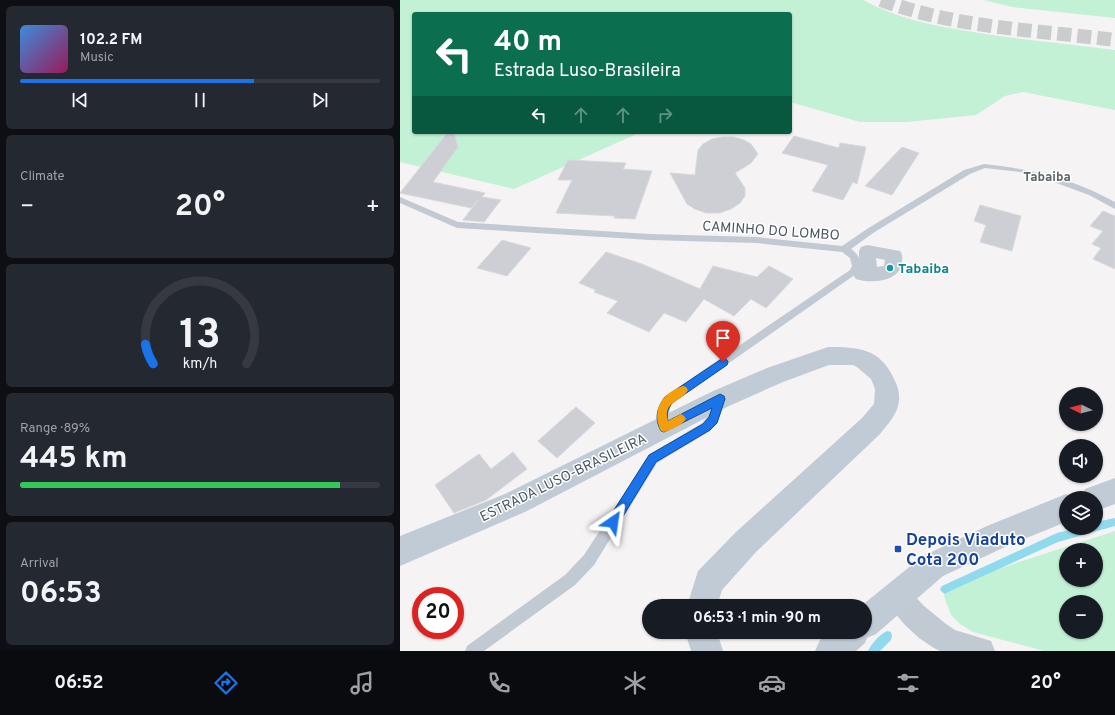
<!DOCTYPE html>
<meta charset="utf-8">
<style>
:root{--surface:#171b24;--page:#242831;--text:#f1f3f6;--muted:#9ea1a6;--line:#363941;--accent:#1a73e8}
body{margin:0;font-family:Overpass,sans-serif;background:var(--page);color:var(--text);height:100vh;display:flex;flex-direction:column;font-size:15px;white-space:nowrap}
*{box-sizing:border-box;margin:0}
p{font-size:13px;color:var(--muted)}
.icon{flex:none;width:22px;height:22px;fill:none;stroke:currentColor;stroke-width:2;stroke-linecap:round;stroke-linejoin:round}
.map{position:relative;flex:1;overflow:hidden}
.drawer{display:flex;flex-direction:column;gap:6px;padding:6px;background:#0d0f14;width:400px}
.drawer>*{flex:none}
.guide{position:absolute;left:12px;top:12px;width:380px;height:122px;border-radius:4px;box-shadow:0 1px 3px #0004;background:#0b6e4f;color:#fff;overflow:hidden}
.needle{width:26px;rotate:276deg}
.buttons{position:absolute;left:659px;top:387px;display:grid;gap:8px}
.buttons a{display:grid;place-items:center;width:44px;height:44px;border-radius:50%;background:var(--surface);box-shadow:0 1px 3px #0004;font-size:20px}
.speed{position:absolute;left:12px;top:587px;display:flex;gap:8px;font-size:20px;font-weight:700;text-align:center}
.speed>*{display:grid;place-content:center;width:52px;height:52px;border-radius:50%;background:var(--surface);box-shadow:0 1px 3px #0004;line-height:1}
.speed .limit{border:6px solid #d22;background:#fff;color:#111}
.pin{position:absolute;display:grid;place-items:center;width:34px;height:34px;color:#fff;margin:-41px -17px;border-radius:50% 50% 50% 0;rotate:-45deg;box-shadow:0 0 4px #0007}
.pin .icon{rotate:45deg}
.me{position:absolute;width:44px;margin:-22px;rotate:32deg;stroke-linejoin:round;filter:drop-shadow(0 0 3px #0008)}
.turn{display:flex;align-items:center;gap:14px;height:84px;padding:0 16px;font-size:18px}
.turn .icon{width:52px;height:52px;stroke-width:2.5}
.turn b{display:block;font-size:28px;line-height:34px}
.lanes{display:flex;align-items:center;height:38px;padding:0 16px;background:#0003;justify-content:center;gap:20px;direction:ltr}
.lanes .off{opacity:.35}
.big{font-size:30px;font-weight:700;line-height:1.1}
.drawer .tile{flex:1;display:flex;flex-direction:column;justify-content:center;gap:6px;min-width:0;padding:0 14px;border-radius:6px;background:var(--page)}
.drawer .dial{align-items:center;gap:0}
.dial svg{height:104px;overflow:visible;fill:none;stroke:var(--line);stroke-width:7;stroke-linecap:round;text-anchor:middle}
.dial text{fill:var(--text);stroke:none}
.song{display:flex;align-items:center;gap:12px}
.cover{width:48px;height:48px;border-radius:6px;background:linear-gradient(135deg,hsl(210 70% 55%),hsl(330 70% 35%))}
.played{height:4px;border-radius:2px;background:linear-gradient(90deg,var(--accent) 65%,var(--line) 65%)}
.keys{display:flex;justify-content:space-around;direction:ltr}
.heat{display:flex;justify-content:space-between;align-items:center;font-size:22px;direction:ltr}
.charge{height:6px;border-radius:3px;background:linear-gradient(90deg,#34c759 89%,var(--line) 0)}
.trip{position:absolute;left:242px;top:599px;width:230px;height:40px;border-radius:20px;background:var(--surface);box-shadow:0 1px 3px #0004;font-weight:700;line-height:40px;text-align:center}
.tabs{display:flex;height:64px;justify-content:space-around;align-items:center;background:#090b0e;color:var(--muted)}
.tabs .icon{width:28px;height:28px}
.tabs .active{color:var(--accent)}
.tabs b{font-size:18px;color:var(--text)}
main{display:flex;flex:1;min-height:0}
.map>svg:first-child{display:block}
</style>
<main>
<section class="drawer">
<div class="tile">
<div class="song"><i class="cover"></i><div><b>102.2 FM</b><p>Music</p></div></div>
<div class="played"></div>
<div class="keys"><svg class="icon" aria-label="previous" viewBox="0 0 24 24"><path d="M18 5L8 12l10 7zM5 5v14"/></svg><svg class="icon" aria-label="pause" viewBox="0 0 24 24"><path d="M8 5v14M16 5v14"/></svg><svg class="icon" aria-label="next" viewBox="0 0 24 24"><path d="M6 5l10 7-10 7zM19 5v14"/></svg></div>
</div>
<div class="tile"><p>Climate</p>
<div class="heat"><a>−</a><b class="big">20°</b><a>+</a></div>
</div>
<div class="tile dial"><svg viewBox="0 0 100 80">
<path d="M14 69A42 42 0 1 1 86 69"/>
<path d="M14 69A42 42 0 0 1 8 54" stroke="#1a73e8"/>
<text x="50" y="56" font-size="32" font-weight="700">13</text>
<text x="50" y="72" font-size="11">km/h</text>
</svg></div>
<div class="tile"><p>Range · 89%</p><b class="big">445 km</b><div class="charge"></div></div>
<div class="tile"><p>Arrival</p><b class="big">06:53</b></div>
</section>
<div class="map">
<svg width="715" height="651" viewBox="0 0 715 651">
<rect width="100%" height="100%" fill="#f5f3f3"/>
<!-- green -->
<g fill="#c3f1d5" fill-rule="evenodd">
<path d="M0,0H463C498,19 535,26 573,32C620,40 668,44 715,50V110L623,92L605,96L576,115L507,122H460L390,102V14H14V132H241L114,189L0,162Z"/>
<polygon points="584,0 715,0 715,18 612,7"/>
<path d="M715,531V651H644L573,632L560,624L551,615L544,596L545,589L567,579ZM666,550H696V580H666ZM666,602H696V632H666Z"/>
</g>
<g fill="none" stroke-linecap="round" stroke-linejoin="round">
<!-- stream -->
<g fill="#90daee" fill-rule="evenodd">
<polygon points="715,518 715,526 658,542 548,592 545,594 542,592 540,589 542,586 657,533 677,528 696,528 696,522"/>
<path d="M487,631L491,632L492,636L491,640L480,651H468C471,644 480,634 487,631Z"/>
</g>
</g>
<!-- building -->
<g fill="#cdcfd5" stroke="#d7d9de">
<polygon points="48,132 54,132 58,147 33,182 85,193 82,197 101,200 84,222 63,220 79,199 71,208 0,193"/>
<polygon points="394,136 439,148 440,143 466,147 457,184 453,182 443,200 412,191 428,165 382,153"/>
<polygon points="323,137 334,137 344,140 351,144 358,154 351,163 335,173 345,188 345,196 340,203 331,209 319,213 306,213 295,209 287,204 270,173 295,175 298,150 303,144 312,139"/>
<polygon points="502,147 519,153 492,195 465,186"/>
<polygon points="168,160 226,163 223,169 252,171 235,219 214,218 215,216 156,213 172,180 158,180"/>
<polygon points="580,205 621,216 612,251 580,242 586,225 574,221"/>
<polygon points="703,211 715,216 715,269 693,259 701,248 692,244 703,231 690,226"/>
<polygon points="102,240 131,248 107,276 77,268"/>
<polygon points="206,252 242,264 300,289 313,266 357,277 369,266 393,279 366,308 351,299 334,316 304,299 286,322 264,313 249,332 207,313 218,301 194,292 196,290 179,283"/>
<polygon points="176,407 195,423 157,458 138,441"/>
<polygon points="113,452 127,469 86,500 54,513 35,485 79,454 91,469"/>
</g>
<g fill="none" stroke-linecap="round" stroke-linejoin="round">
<!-- secondary-tunnel -->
<path stroke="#caccce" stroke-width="14" stroke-dasharray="14 6" stroke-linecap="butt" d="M481,0C555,28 637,30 715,40"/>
<!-- lane -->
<g fill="#c1cad2" fill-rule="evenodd">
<path d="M584,164C632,169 673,179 715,202V209L689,195L640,177L620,172L585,168L570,174L473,233L451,249C457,253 460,258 462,266L456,274L272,403C266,415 272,423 268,432L264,433L260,432C254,419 258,408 264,397L450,270L452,266L450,258L442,252L356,243L250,240L57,228L0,203V197L58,222L250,234L356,237L442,246L467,229L564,170Z"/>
<polygon points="319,396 323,398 325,401 317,423 310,431 257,463 194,565 175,585 84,651 65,651 67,646 165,575 184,555 249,455 302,423 308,416 315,398"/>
</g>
<!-- street -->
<g fill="#c1cad2" fill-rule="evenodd">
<path d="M467,245L500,251C503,255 502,258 502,263C499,282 471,284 456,279L453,275L459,267V251L461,247ZM476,258L485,260L484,266L477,267Z"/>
<polygon points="497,583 506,587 524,606 546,624 555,630 591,641 595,651 540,651 534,648 519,638 505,625 488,605 484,596 488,587"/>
</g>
<!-- secondary -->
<g fill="#c1cbd6" fill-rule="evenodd">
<path d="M428,347C458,347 480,348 494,379C499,388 501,399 497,409C494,418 486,426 480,434L356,552L322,590L317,606H287L298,571L336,532L462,418L474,404L475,389L471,379L457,367L453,365H429L383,382L329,406L125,512L0,566V536L105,494L311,392L367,368Z"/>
<polygon points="715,478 715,504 696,511 696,498 681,498 685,489"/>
<polygon points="666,494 675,498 666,498 666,522 607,546 543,576 476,634 467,638 465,643 456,651 415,651 420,640 429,632 465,632 465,606 461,606 523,556 587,526"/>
<polygon points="285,632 317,632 323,651 291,651"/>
</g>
</g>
<!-- route -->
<path fill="#1a73e8" stroke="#114b97" d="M323,358L327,360L328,362L327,365L272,403C268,409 266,414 268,421L320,394L324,396L325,399L317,423L310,430L256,462L217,526L213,528L209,526L207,522L209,518L249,455L303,424L309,417L312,408L264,432L261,431C254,418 257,408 265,397Z"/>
<!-- slow -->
<path fill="#f59e0b" d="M283,386L286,387L288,390C282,402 262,401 268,421L281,414L284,416L286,419C282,425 271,430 264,432L261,431C251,410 262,393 283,386Z"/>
<!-- markers -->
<circle fill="#0f9aa8" stroke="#fff" stroke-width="1.5" cx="490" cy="268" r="4"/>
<rect fill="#1a4fb4" stroke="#fff" stroke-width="1.5" x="494" y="545" width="8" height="8" rx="2"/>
<g text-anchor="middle" stroke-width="3" stroke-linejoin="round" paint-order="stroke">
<!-- far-neighbourhood labels -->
<g font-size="13" font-weight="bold" fill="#5f6368" stroke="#fff">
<text x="647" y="181">Tabaiba</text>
</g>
<!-- street labels -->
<g font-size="14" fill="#4a5661" stroke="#fff">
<text transform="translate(371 230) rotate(4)" y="5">CAMINHO DO LOMBO</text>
<text transform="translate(163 477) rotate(-26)" y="5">ESTRADA LUSO-BRASILEIRA</text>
</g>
<!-- culture labels -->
<g font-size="14" font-weight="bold" fill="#0d838f" stroke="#fff" text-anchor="start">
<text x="498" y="273">Tabaiba</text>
</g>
<!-- near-transit labels -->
<g font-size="17" font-weight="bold" fill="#164399" stroke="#fff" text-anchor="start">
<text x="506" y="545">Depois Viaduto<tspan x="506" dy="20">Cota 200</tspan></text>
</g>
</g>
</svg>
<div class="buttons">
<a><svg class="needle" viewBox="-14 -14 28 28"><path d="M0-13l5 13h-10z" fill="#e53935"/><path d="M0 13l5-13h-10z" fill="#9ea1a6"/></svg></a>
<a><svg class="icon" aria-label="sound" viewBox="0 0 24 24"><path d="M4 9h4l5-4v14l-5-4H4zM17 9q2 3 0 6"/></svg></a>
<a><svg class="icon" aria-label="layers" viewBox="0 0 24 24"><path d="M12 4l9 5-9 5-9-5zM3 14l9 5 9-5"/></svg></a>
<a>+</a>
<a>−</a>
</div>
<div class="speed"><div class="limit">20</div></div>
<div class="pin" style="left:323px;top:362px;background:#d93025"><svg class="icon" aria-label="arrive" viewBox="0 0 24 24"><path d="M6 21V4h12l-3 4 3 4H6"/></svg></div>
<svg class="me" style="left:213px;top:522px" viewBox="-20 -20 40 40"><path d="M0-17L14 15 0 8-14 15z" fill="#1a73e8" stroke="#fff" stroke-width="4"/></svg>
<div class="trip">06:53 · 1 min · 90 m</div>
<div class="guide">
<div class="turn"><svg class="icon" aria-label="left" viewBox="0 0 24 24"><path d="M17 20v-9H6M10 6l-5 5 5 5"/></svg><div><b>40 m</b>Estrada Luso-Brasileira</div></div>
<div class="lanes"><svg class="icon" aria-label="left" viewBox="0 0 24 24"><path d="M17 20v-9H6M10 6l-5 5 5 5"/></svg><svg class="icon off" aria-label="ahead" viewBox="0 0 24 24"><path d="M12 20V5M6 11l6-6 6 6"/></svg><svg class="icon off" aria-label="ahead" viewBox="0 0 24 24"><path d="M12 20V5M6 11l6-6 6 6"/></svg><svg class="icon off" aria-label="right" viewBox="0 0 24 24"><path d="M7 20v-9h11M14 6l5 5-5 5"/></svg></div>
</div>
</div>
</main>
<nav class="tabs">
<b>06:52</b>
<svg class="icon active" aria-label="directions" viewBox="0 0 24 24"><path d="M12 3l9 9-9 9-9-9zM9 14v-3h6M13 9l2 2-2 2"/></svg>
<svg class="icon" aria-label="music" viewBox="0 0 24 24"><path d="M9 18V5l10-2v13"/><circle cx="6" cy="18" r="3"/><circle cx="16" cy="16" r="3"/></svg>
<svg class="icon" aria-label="phone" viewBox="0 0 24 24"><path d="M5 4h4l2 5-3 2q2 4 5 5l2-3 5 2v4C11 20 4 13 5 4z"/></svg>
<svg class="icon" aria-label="climate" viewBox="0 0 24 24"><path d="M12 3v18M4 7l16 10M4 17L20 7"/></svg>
<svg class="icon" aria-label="car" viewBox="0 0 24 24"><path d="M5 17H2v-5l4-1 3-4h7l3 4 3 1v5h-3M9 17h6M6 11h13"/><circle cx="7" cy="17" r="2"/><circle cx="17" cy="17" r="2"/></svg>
<svg class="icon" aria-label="filters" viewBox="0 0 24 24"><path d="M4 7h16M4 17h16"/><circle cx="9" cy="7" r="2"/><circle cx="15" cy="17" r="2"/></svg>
<b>20°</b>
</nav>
